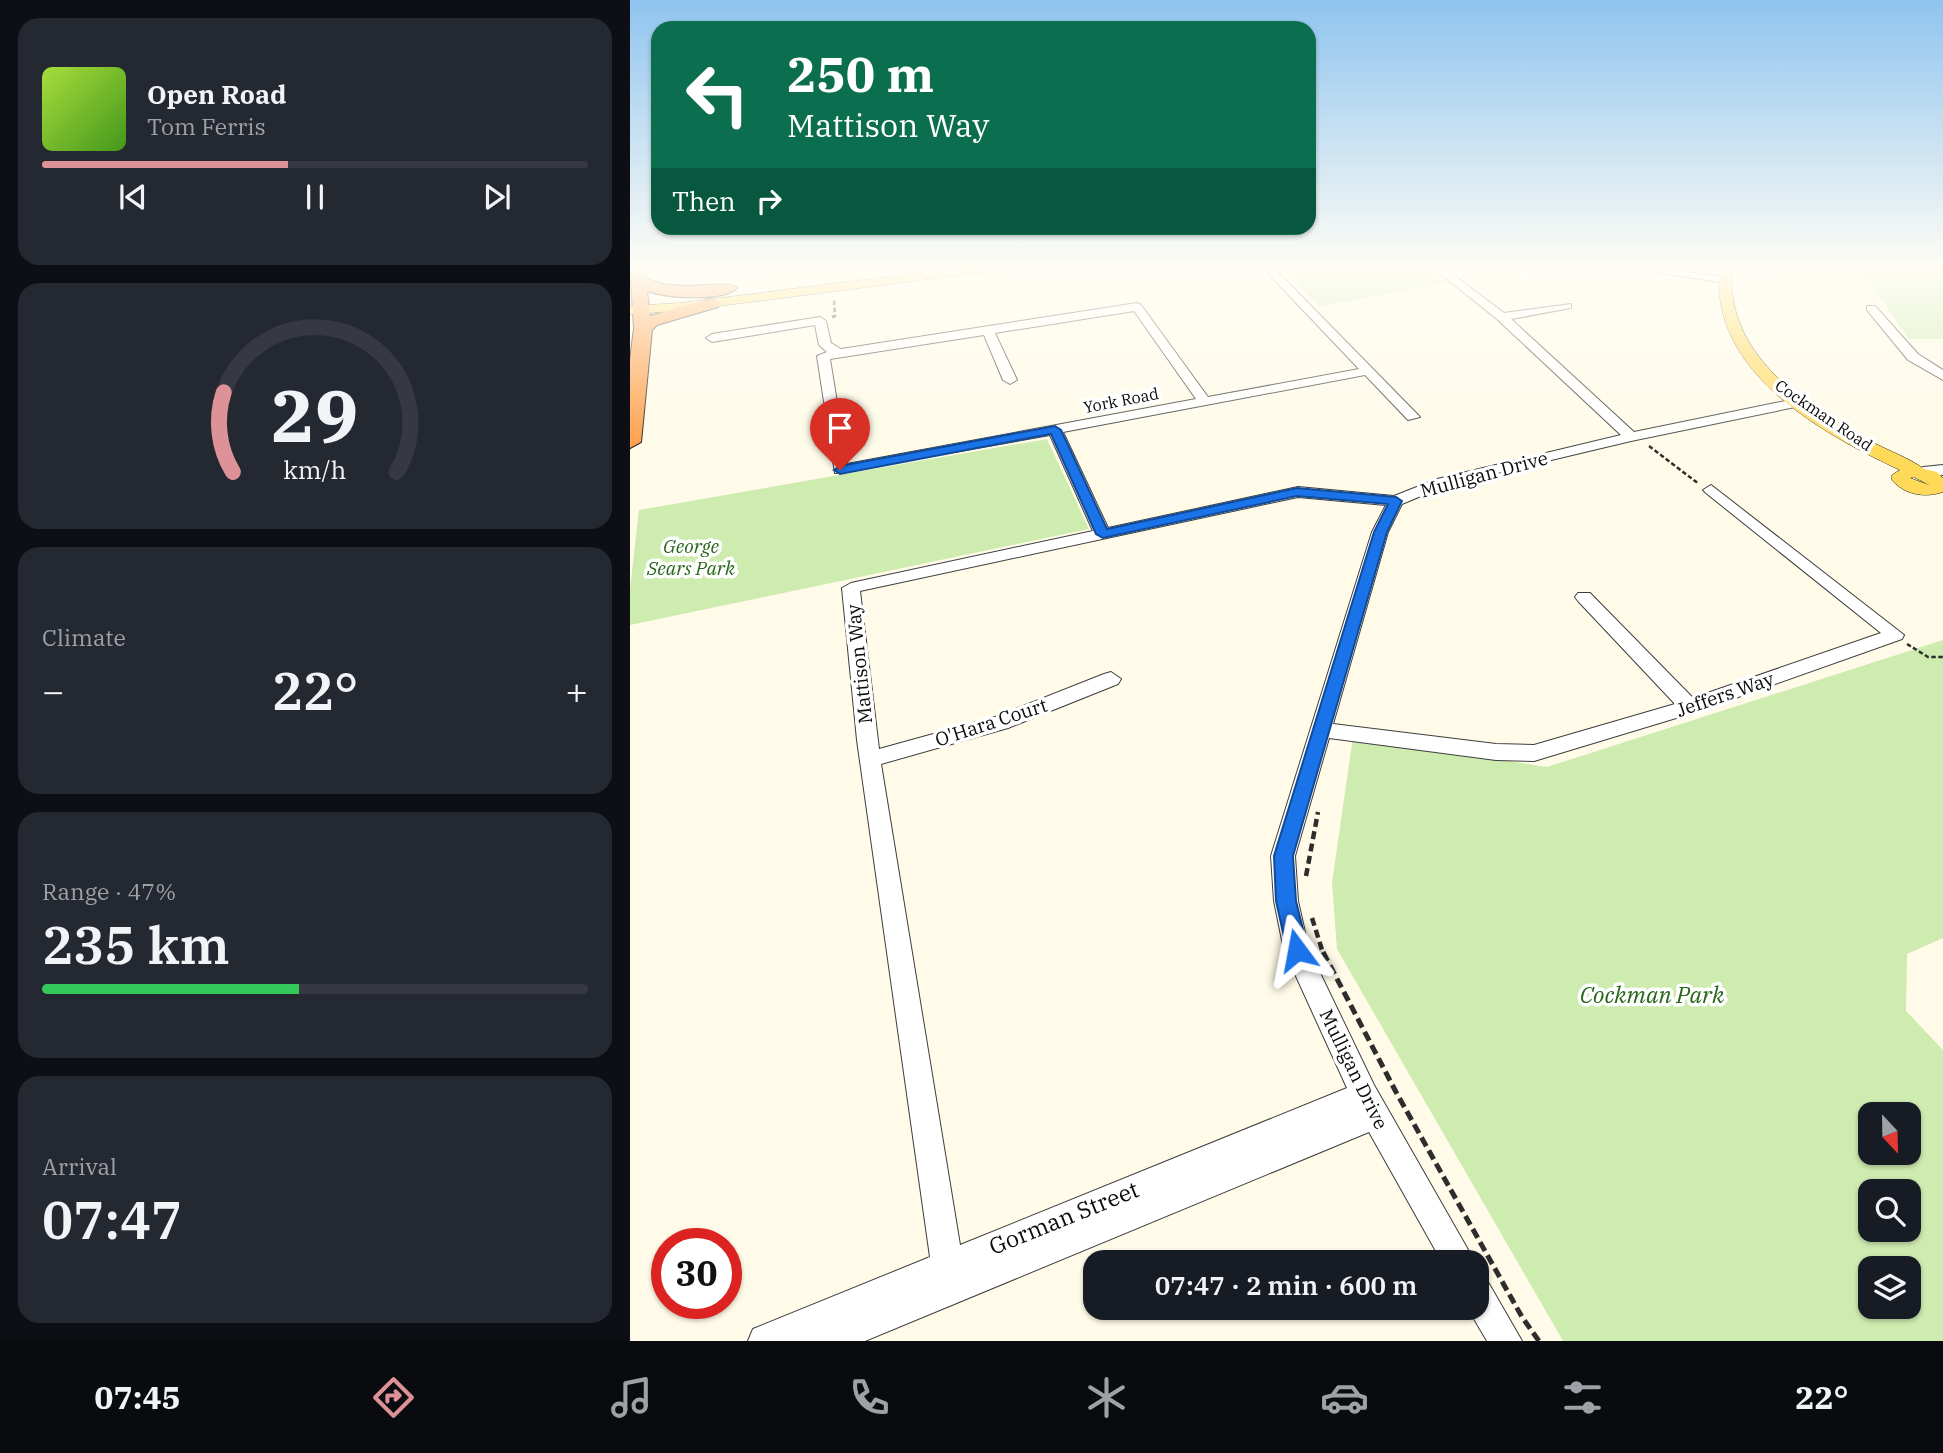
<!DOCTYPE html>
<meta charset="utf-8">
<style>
:root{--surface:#171b24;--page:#242831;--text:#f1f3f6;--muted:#9ea1a6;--line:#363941;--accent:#dc9296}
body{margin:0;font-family:"IBM Plex Serif",serif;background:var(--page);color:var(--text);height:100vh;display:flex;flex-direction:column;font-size:26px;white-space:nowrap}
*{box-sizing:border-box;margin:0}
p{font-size:23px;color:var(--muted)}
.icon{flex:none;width:38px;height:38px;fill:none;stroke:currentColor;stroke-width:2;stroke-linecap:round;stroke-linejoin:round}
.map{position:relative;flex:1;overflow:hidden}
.drawer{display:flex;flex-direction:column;gap:18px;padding:18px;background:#0d0f14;width:630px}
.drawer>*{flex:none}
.banner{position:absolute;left:21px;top:21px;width:665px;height:214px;border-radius:21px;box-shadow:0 2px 5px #0004;background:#0b6e4f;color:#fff;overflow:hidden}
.needle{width:46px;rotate:158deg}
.tools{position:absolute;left:1228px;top:1102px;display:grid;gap:14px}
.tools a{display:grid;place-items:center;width:63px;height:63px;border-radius:14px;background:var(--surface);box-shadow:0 2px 5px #0004;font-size:35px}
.speed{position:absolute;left:21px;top:1228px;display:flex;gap:14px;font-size:35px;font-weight:700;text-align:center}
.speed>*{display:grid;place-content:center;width:91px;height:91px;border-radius:50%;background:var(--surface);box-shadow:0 2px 5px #0004;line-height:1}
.speed .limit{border:10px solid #d22;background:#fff;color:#111}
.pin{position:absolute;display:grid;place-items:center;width:60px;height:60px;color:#fff;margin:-72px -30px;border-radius:50% 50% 50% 0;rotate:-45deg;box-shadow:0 0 7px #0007}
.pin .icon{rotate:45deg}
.me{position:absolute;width:77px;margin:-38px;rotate:347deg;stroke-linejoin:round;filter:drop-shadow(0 0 5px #0008)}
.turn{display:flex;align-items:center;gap:24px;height:147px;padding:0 21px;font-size:32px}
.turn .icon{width:91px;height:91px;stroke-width:2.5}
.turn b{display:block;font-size:49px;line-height:60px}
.then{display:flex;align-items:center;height:66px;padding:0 21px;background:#0003;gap:14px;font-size:26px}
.big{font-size:52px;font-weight:600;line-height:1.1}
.drawer .tile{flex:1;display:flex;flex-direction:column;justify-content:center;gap:10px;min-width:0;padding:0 24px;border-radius:21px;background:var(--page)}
.drawer .dial{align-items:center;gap:0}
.dial svg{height:182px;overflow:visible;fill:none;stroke:var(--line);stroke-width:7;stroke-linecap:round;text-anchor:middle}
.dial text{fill:var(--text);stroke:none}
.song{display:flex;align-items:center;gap:21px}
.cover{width:84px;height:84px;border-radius:10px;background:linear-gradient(135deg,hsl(80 70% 55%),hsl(100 70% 35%))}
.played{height:7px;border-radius:4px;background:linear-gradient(90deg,var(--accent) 45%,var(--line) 45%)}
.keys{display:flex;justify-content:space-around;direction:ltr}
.heat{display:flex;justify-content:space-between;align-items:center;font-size:38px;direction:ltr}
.charge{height:10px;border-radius:5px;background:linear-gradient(90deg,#34c759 47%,var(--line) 0)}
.trip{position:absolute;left:453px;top:1250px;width:406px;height:70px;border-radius:21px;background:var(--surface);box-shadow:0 2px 5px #0004;font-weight:600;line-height:70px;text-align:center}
.tabs{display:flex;height:112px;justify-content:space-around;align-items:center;background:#090b0e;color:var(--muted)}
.tabs .icon{width:49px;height:49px}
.tabs .selected{color:var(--accent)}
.tabs b{font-size:32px;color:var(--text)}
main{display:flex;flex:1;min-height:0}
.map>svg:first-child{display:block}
</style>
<main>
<section class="drawer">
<div class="tile">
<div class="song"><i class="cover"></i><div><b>Open Road</b><p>Tom Ferris</p></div></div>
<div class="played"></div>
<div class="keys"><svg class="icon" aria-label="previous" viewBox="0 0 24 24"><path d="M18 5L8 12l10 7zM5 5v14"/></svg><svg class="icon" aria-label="pause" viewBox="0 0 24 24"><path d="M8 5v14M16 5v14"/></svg><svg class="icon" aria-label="next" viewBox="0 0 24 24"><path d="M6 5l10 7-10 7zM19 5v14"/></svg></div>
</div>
<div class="tile dial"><svg viewBox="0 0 100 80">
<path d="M14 69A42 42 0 1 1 86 69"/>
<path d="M14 69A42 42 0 0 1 10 34" stroke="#dc9296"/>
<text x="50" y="56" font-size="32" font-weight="700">29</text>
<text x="50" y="72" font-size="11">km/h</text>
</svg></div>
<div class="tile"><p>Climate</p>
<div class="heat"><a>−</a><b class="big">22°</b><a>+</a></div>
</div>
<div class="tile"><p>Range · 47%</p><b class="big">235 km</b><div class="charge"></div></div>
<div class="tile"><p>Arrival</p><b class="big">07:47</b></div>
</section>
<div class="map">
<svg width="1313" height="1341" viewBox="0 0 1313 1341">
<rect width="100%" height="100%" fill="#fffbe8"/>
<!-- green -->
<g fill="#ceebb0" fill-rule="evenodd">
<polygon points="648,266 795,266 817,283 690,306"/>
<polygon points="1206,266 1313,266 1313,339 1279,339 1240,283"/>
<polygon points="417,439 459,529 0,625 0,589 9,510"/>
<path d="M1313,640V938L1277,954L1276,1011L1313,1050V1341H933L707,949L702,883L723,737L917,767ZM1241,1115H1279V1153H1241ZM1241,1192H1279V1230H1241ZM1241,1269H1279V1307H1241Z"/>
</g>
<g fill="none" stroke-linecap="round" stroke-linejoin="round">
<!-- minor casing -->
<g stroke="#3e3e3e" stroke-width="2">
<g id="minor">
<path d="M631,266H642L790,417L778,420L735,375L433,432L478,528L668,487L764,496L807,479L991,435L868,320L801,266H812L874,313L941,304V308L881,319L1004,432L1170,398L1177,402L1170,406L1001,441L817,485L772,504L758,532L703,724L866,744L904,745L1045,704L948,601L945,597L948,593H960L1063,698L1251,633L1076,493L1073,490L1081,485L1274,635L1272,639L1066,712L904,761L866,760L699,738L665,856L668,901L679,950L744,1085L845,1262H812L739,1132L235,1341H118L123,1329L300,1257L227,740L212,588L221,583L463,531L420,435L205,473L187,356L197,352L189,345L185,325L82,342L76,338L82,334L190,317L196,321L201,343L211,349L507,303L511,305L578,397L729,369ZM504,311L566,399L217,464L200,359L354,335L373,380L380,384L387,380L365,333ZM668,497L756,505L742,532L641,856L644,901L654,950L717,1088L330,1245L251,764L378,728L488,684L491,679L481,672L474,674L365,717L249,749L230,591Z"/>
<polygon points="987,266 1013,266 1095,277 1101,280 1095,283"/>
<polygon points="1237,306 1245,306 1288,354 1313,370 1313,380 1278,360 1237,310"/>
<polygon points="1313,465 1313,475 1293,477 1285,472 1293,467"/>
<polygon points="847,1277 858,1282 892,1341 857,1341 837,1307 847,1307"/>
</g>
</g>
<!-- major casing -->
<g stroke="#1c1c1c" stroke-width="1">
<g id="major">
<polygon points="343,266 376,266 370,270 50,311 0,314 0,306 50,303"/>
<path d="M1090,266H1102C1094,355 1173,404 1242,442C1259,451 1279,458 1294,469L1307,472L1313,478V492C1295,498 1275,495 1262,480V475L1270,470C1189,432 1077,370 1090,266ZM1284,477L1299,485L1280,478Z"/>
</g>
</g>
<!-- highway casing -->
<g stroke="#1c1c1c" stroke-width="2">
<path id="highway" d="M0,266H14L15,277C45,295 98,278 107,288C93,302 36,298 17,291L20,316L82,298L90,303L88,307L27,325L22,330L11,442L0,448V360L4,328Z"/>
</g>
<!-- path-far2 -->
<g stroke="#2d2d2d" stroke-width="2.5" stroke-dasharray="4.5 2.5" stroke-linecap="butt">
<polyline points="202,317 205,316 204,300"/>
<polyline points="1019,446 1069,484"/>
<polyline points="1277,644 1298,657 1313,657"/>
</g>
<!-- path-far1 -->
<g stroke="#2d2d2d" stroke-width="4.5" stroke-dasharray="8 4.5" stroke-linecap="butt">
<polyline points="676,876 688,812"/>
<polyline points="682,918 693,953"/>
</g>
<!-- path -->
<polyline stroke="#2d2d2d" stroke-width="5" stroke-dasharray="10 5" stroke-linecap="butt" points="693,952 766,1092 892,1317 909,1341"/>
<!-- minor -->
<use href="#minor" fill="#fff" fill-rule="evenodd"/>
<!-- major -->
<use href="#major" fill="#ffd958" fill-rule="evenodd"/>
<!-- highway -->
<use href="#highway" fill="#fe9d47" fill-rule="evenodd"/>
</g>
<!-- sky -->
<linearGradient id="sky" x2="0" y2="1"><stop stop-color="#8fc4ef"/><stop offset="0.59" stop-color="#fffdf5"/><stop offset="1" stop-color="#fffdf5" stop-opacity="0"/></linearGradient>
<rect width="1313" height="453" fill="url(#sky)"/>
<!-- route -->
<polygon fill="#1a73e8" stroke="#114b97" stroke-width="2" points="425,426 431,430 477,529 667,488 766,497 772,501 757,532 663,856 666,901 678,950 675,957 667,959 660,957 657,950 646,901 644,856 744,532 758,504 667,496 473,538 466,534 421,434 210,474 204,470 210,466"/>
<g text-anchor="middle" stroke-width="7" stroke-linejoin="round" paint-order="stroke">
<!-- far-street labels -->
<g font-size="16" fill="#0b0b0b" stroke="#fff">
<text transform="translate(491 400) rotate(-11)" y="6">York Road</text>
<text transform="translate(1194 415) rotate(34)" y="6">Cockman Road</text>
</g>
<!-- street labels -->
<g font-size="19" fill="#0b0b0b" stroke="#fff">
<text transform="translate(854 474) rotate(-15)" y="7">Mulligan Drive</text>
<text transform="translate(229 664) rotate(-96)" y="7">Mattison Way</text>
<text transform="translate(1095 694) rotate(-19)" y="7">Jeffers Way</text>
<text transform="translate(361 722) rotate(-18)" y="7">O'Hara Court</text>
<text transform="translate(724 1069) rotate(64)" y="7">Mulligan Drive</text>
</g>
<!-- park labels -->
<g font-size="19" font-style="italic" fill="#276518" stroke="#fff">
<text x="61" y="553">George<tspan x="61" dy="22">Sears Park</tspan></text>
</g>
<!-- near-park labels -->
<g font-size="23" font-style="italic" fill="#276518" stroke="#fff">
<text x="1022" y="1003">Cockman Park</text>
</g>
<!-- near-street labels -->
<g font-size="23" fill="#0b0b0b" stroke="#fff">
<text transform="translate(434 1218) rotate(-22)" y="8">Gorman Street</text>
</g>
</g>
</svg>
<div class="tools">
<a><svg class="needle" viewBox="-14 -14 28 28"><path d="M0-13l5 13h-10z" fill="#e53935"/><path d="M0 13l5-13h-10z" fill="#9ea1a6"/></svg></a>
<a><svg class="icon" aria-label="search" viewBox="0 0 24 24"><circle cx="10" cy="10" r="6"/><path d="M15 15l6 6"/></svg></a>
<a><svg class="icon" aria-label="layers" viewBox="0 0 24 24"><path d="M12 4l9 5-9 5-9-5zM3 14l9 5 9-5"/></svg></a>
</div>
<div class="speed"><div class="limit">30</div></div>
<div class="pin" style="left:210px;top:470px;background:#d93025"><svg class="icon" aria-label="arrive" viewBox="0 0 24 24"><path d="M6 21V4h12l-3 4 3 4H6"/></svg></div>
<svg class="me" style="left:667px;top:950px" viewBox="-20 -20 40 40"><path d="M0-17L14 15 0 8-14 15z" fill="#1a73e8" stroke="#fff" stroke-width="4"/></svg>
<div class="trip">07:47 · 2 min · 600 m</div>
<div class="banner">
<div class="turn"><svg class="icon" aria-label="left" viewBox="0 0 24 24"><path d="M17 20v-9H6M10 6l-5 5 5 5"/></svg><div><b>250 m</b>Mattison Way</div></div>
<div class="then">Then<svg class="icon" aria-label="right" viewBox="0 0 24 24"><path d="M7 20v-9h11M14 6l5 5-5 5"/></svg></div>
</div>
</div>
</main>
<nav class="tabs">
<b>07:45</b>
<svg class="icon selected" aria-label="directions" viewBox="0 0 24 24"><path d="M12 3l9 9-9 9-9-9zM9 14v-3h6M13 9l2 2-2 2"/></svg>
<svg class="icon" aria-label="music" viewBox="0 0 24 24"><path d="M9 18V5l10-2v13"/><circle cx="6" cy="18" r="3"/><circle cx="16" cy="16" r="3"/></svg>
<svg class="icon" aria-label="phone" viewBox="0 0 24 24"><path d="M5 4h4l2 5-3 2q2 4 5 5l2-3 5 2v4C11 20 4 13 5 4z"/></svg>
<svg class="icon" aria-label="climate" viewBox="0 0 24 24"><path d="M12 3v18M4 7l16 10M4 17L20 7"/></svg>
<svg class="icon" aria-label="car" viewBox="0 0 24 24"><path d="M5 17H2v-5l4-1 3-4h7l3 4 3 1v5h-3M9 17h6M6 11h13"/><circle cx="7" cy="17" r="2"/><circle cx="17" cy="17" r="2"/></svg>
<svg class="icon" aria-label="filters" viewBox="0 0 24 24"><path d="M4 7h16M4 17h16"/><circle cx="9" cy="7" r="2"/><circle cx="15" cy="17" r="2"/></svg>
<b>22°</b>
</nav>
